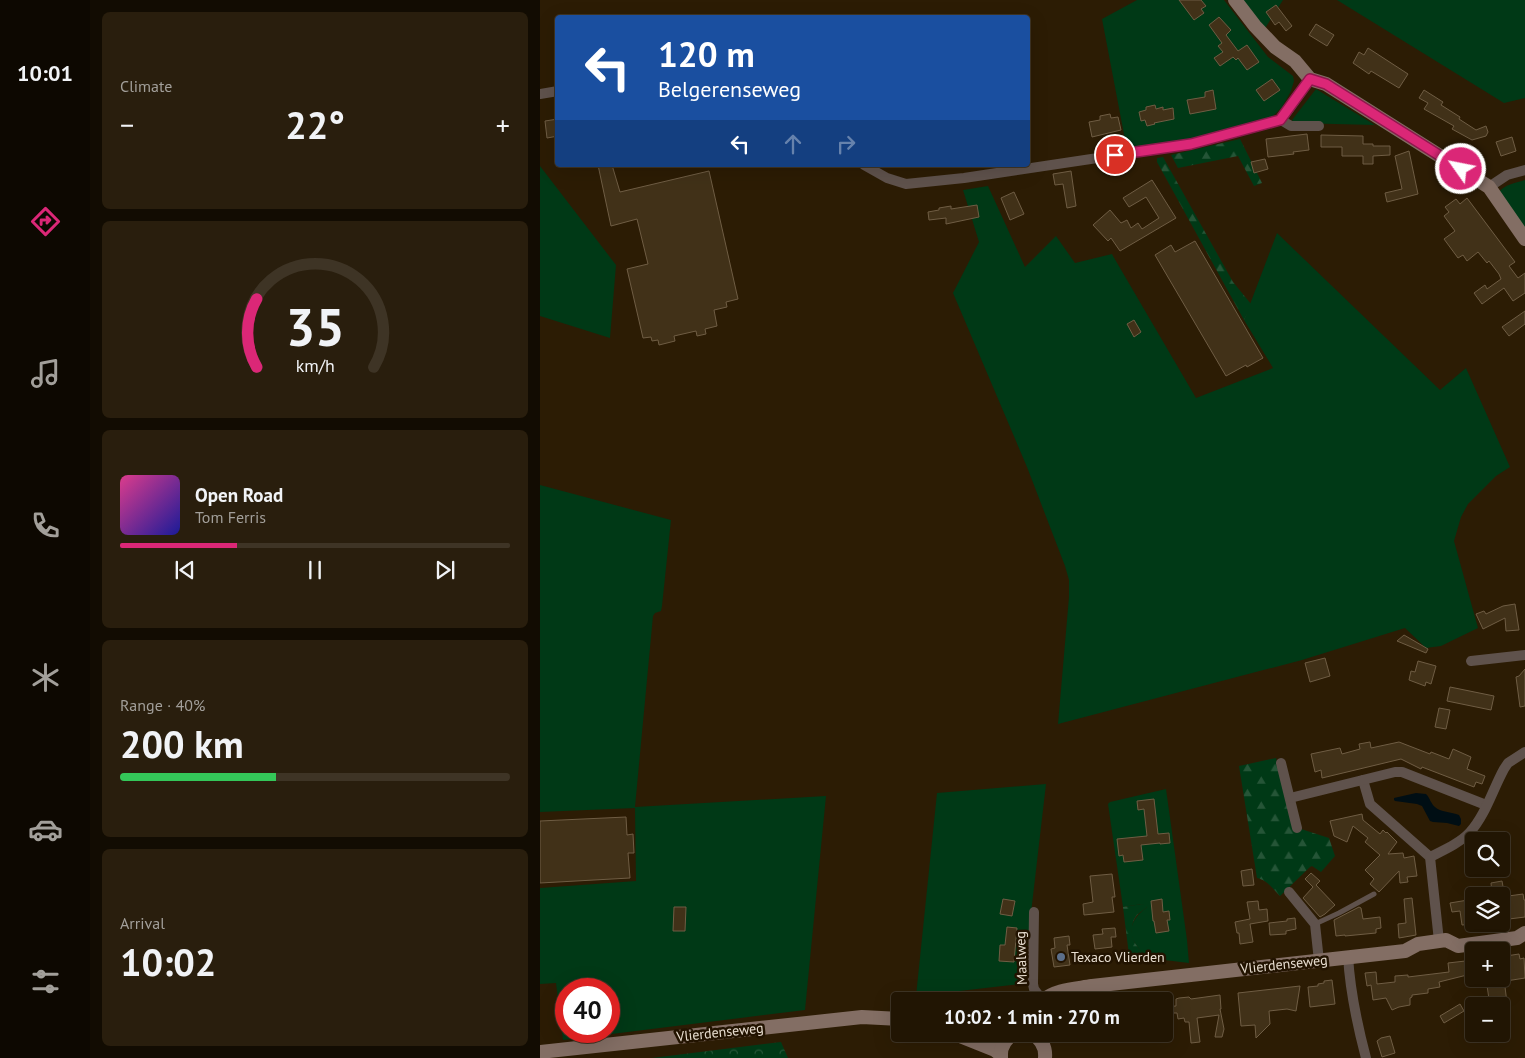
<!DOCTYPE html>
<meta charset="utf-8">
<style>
:root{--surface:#211503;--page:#291e0d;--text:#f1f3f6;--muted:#a29f9a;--line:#3e3425;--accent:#db2777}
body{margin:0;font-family:"PT Sans",sans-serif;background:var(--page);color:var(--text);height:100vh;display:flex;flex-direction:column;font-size:19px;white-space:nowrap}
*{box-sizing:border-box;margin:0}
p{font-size:16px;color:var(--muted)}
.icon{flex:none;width:28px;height:28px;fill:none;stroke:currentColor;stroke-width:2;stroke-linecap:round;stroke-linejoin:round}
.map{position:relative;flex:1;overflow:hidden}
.sheet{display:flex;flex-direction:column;gap:12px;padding:12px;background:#120c02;width:450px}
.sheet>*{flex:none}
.top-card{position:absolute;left:15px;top:15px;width:475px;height:152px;border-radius:5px;box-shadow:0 5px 20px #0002,0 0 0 1px var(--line);background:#1a4fa0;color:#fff;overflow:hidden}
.buttons{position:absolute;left:925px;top:832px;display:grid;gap:10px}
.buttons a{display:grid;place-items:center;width:45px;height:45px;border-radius:5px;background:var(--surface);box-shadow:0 5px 20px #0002,0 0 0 1px var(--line);font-size:25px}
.speed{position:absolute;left:15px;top:978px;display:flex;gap:10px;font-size:25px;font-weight:700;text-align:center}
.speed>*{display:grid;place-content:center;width:65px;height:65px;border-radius:50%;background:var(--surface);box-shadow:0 5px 20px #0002,0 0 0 1px var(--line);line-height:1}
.speed .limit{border:8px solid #d22;background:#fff;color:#111}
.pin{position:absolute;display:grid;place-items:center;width:42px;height:42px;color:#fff;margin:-21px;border:2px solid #fff;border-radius:50%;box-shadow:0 1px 5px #0007}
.me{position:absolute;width:55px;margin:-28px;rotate:303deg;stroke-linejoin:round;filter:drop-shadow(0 0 4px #0008)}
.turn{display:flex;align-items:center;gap:18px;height:105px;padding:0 20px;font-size:22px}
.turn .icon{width:65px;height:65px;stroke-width:2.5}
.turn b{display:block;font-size:35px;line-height:42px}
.lanes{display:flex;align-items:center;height:48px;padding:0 20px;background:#0003;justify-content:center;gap:25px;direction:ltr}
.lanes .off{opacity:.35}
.big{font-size:38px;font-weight:700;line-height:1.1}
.sheet .card{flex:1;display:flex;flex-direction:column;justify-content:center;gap:8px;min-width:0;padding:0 18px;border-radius:8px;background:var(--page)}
.sheet .dial{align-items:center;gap:0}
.dial svg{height:130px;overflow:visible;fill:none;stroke:var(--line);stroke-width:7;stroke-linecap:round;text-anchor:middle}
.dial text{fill:var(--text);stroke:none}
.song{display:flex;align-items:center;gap:15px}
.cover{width:60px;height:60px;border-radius:8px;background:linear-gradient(135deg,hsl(330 70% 55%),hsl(240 70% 35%))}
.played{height:5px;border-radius:2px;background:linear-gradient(90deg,var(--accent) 30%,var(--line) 30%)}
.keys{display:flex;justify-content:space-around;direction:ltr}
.heat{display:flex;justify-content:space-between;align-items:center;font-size:28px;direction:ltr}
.charge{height:8px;border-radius:4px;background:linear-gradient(90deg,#34c759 40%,var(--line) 0)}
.trip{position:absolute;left:351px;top:992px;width:282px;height:50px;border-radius:5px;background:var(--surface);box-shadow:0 5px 20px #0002,0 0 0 1px var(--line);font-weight:700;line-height:50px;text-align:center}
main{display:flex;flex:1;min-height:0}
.dock{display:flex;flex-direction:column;width:90px;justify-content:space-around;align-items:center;background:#0d0801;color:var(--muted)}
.dock .icon{width:35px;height:35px}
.dock .on{color:var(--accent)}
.dock b{font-size:22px;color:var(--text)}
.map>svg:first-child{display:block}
</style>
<main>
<nav class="dock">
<b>10:01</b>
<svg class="icon on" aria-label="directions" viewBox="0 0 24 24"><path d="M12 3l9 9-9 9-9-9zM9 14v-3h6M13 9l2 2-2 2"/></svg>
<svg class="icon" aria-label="music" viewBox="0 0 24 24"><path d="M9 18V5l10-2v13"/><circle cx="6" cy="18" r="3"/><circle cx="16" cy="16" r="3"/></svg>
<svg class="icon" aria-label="phone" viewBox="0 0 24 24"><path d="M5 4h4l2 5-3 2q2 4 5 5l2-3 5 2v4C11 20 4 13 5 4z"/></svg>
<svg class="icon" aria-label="climate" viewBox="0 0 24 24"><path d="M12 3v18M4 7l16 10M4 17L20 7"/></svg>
<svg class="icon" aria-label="car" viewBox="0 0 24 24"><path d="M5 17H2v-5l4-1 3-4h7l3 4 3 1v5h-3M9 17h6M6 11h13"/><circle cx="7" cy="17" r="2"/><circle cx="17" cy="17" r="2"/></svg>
<svg class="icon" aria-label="filters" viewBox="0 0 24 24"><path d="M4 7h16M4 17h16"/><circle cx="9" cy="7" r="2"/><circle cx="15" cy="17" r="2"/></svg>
</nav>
<section class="sheet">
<div class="card"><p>Climate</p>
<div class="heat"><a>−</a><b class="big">22°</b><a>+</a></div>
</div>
<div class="card dial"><svg viewBox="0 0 100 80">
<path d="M14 69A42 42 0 1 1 86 69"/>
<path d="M14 69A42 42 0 0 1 14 27" stroke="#db2777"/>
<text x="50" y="56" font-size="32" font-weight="700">35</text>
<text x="50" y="72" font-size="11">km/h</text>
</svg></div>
<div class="card">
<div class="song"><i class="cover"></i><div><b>Open Road</b><p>Tom Ferris</p></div></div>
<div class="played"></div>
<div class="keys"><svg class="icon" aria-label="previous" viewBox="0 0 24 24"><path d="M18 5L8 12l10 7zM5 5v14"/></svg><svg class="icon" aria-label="pause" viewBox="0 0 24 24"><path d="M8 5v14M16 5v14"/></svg><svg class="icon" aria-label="next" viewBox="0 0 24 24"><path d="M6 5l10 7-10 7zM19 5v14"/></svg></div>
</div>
<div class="card"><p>Range · 40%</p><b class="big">200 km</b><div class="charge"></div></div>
<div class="card"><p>Arrival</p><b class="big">10:02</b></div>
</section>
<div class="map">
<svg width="985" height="1058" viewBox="0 0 985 1058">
<defs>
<pattern id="forest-firs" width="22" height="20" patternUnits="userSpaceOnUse" patternTransform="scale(1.25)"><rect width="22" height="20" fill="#003916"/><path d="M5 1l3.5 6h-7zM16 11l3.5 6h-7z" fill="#255537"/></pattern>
<pattern id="park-crowns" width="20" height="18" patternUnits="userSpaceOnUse" patternTransform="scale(1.25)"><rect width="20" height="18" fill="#003916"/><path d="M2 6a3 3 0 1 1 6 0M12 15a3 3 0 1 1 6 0" fill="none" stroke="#255537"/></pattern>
</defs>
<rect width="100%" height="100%" fill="#2c1c04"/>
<!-- green -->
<g fill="#003916" fill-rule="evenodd">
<polygon points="597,0 684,0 728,57 753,76 754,81 751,91 742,107 730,119 656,139 587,150 562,19"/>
<polygon points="702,0 743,0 724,30"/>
<polygon points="797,0 985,0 985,98 964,103"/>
<polygon points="776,89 835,125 754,123 752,120"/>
<polygon points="0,166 76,265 70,338 0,316"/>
<path d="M985,180V232L959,192C965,184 976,183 985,180Z"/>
<polygon points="448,186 485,267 516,236 535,263 572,254 573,256 656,398 733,368 704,320 737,233 900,390 926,368 970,467 956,476 928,504 921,517 914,541 938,628 901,646 886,648 865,628 762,660 518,724 529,597 529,580 525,566 487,467 413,293 439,242 423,190"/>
<path d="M0,485L131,520L122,606L121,611L115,613L113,616L95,807L286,796L265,1010L23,1040L16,983L0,984V888L96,881L95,808L0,812ZM26,989H69V1031H26Z"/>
<polygon points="506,784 483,982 481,984 376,996 397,793"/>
<path d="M626,789L647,940L649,963L608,958C605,953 600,951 597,946C585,930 594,917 607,907L602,904L583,907L568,804L570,802Z"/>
</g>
<!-- forest -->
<g fill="url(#forest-firs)">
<polygon points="700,139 722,183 714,186 698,156 638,168 631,155"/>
<polygon points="623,157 693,282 711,304 704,320 617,162 617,158"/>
<path d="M736,758L755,831L761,829L789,838L795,856L781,872L772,866L770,867L740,896C733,889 727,880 717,878L699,766Z"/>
<path d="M602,904L606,905L607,907C604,910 600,912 597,915C590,923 590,938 597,946C600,951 605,953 608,958L613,960L590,963L583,907Z"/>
</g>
<!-- park -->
<polygon fill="url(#park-crowns)" points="241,1042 248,1058 112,1058"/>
<!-- water -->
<path fill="#000e14" d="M876,793L886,794C890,798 891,804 895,807C900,812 912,812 919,815L921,819V824L919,826L907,823L893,822L890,821L882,806L877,804L855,801L854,800V798Z"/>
<!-- building -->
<g fill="#413118" stroke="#6f5d44">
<polygon points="639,0 661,0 666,6 661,9 664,13 654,20"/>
<polygon points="736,5 752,26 746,31 739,22 735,25 726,12"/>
<polygon points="679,17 691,30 686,35 698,51 707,45 719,62 707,70 698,58 696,60 693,57 680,66 674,58 683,52 678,46 682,43 669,25"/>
<polygon points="776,24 794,35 787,46 769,35"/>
<polygon points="828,48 868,74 859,88 831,71 829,74 813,63 819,52 824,55"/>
<polygon points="732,79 740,90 724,101 716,90"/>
<polygon points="673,90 676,109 650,114 647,100 665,97 665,92"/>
<polygon points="884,90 903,102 901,105 920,117 919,119 936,130 946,126 948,132 946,136 932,140 912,129 914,126 884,109 888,103 879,98"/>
<polygon points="615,105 616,109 623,107 623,110 633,108 634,119 614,123 615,124 607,126 605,120 601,121 599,112 606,110 606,107"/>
<polygon points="570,114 571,118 578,117 581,130 552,137 549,122 560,120 560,116"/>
<polygon points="18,119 18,136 7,138 5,121"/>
<polygon points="767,134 769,150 753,152 754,154 728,157 726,139"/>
<polygon points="781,135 823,136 823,144 833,144 833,146 850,146 850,155 833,156 833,164 823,164 823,156 802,156 802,147 781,147"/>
<polygon points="972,137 976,151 961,156 956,142"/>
<polygon points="869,151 878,194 847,202 845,193 862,189 855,156"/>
<polygon points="725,159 728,169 714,173 711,162"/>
<polygon points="58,165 72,165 80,192 169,171 198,299 186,302 187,307 174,310 177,326 165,329 166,334 157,336 156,331 134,336 135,341 119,345 118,340 112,341 111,337 103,338 87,269 108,264 97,219 71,226"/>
<polygon points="531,171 536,206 527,208 523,184 515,185 513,174"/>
<polygon points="612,180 636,218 580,251 571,238 568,241 553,225 570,210 581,223 587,220 591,228 598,223 602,229 619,218 606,197 589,207 583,198"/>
<polygon points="474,192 484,214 470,220 461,198"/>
<polygon points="927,198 975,262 969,266 978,278 985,273 985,293 973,301 964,288 942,304 934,293 945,285 947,289 961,279 959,274 949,261 947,263 938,252 927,261 923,255 918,258 904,239 915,231 904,216 909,212 905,207 916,199 920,204"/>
<polygon points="437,205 439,217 406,224 406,218 389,220 388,212 399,210 399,208 411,206 411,209"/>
<polygon points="655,241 723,358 707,367 706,365 686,376 615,255 631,245 635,252"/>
<polygon points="985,311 985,324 969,336 962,327"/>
<polygon points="594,320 601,332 594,337 587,324"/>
<polygon points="975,604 979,630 966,631 965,618 943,629 936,614 944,611 946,614 963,606"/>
<polygon points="864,635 888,649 886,653 857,641"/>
<polygon points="785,658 790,676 770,682 765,663"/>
<polygon points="878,661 896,666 891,684 886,682 885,686 869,680 871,671 875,672"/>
<polygon points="985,669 985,706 980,707 976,677 979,676"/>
<polygon points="910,687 954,696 951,710 907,701"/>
<polygon points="899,708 910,710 906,729 895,727"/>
<polygon points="830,742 831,748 859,742 890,754 891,752 909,759 913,749 931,757 927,769 945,776 942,784 936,782 934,787 882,767 881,769 861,759 782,778 781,770 775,772 771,754 800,748 802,754 820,749 819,744"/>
<polygon points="614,799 618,834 629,833 630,843 620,844 620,843 601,845 603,860 584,862 583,855 579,856 577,839 607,836 604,809 598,810 597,801"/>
<polygon points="822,814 823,820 840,834 843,830 846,833 847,832 857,842 848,854 863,853 864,858 874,856 877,876 867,877 868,882 860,883 859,871 839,892 830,884 834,879 825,870 840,855 825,842 828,838 813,826 807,842 794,836 790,821"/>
<polygon points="86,817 87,835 93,834 94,853 88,853 90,878 0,883 0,821"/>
<polygon points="712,869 714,885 703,886 701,871"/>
<polygon points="771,873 780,881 776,885 795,905 785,914 780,917 763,898 773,887 765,879"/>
<polygon points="572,874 575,897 572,897 574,912 544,915 543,904 553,902 550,876"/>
<polygon points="962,881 964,892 952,894 951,883"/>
<polygon points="983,894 984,900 985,900 985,917 961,920 961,897"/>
<polygon points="872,898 876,935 859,938 858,924 866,923 864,899"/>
<polygon points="463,899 475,901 472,916 460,914"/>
<polygon points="622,899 623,912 629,911 630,920 627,920 629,931 616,933 614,921 613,921 611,901"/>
<polygon points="934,899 934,924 922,925 920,911 912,912 910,903"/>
<polygon points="718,901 719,910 727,909 728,921 710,924 713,942 700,944 699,933 697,933 695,922 710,919 707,902"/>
<polygon points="134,907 146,907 145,931 133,931"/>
<polygon points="819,907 821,908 823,919 840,917 841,928 836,929 836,933 805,936 805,935 796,936 794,920"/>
<polygon points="755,918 756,929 746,931 746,934 730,935 729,923 747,921 747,919"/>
<polygon points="467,927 477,928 474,962 459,961 460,945 465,945"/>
<polygon points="575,928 576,937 571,937 572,947 555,949 553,935 563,934 562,929"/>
<polygon points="529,936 530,945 527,945 530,965 514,967 511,949 515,948 514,938"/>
<polygon points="979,954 980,959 984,958 985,978 966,981 965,971 968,971 966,956"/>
<polygon points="934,960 934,968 926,970 927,975 899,982 900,987 888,989 888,993 872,995 872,997 870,998 870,1005 859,1007 852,1010 846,998 833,1000 831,985 827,986 825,973 836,972 837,984 855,982 855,976 868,975 868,977 909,972 908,963"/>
<polygon points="946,979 964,979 967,1003 957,1004 956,1000 951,1001 950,999 949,999"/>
<polygon points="792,980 795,1004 770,1007 768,987 778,986 778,984 784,983 784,981"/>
<polygon points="760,986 756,1011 747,1009 729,1011 730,1024 716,1038 715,1025 701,1026 698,993"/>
<polygon points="680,995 681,1009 680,1009 684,1029 682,1037 675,1037 679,1015 657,1018 660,1042 651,1043 649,1022 645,1022 644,1018 638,1019 637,1013 625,1013 625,1007 636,1006 636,999 639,998 649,997 651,999"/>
<polygon points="920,1004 924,1011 904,1023 900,1016"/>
<polygon points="850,1036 855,1053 842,1057 837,1041 841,1038"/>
</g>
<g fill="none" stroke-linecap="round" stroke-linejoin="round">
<!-- lane -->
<polyline stroke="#5f524c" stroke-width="5" points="775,924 799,913 834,894"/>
<!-- street -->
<g stroke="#5f524c" stroke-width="10">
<polyline points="0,94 18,91"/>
<polyline points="741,120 751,126 779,126"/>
<polyline points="324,165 347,178 366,184 424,178 651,144 741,120 770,79"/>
<polyline points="949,187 967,175 985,170"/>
<polyline points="931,661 985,655"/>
<polyline points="741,763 757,828"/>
<polyline points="823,780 830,804 890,857 899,941"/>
<polyline points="750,798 855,772 862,772 946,805"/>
<path d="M890,857C904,850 920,843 930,832C945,816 953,789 964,769L968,763L985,752"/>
<polyline points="749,892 775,924 779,961"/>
<polyline points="494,912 493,984 494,989 503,1001"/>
<path d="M808,956C810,991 817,1024 826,1058"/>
</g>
<!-- secondary -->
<g stroke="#836e64" stroke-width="14">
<polyline points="695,0 715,26 735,47 755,61 770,79 786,84 949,187 985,239"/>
<path d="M502,1001C516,989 535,989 552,986L865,951L878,944L906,940L918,946L977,938L985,933"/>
<polyline points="415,1034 455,1050 461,1055"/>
<polyline points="442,1034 460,1037 469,1037"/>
<path d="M492,1034C501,1039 506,1047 505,1058"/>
<polyline points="0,1052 322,1017 360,1019"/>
<path d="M461,1058C460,1047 465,1039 474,1034"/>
</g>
</g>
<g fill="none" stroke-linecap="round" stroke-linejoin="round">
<!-- route casing -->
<g stroke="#8e194d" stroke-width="12">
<polyline id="route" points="575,155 651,144 740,120 770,79 786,84 921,169"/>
</g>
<!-- route -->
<use href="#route" stroke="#db2777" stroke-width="9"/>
</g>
<!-- markers -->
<circle fill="#5c6f8a" stroke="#221300" stroke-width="2" cx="521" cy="957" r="5"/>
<g text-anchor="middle" stroke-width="5" stroke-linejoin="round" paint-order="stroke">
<!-- poi labels -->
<g font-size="14" fill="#e8ded0" stroke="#221300" text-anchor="start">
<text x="531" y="962">Texaco Vlierden</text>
</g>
<!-- street labels -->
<g font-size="14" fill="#e8ded0" stroke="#221300">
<text transform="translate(481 958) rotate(-92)" y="5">Maalweg</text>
<text transform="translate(744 964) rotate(-6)" y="5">Vlierdenseweg</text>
<text transform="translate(180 1032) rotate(-6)" y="5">Vlierdenseweg</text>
</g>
</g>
</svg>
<div class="buttons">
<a><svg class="icon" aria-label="search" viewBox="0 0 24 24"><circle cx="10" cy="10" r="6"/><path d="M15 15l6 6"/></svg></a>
<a><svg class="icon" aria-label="layers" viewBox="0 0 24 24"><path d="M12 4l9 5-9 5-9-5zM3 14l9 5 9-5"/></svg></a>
<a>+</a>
<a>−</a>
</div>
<div class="speed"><div class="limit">40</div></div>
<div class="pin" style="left:575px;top:155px;background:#d93025"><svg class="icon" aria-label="arrive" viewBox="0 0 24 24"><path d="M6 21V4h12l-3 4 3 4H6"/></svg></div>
<svg class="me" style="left:921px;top:169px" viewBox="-20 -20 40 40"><circle r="17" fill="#db2777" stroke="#fff" stroke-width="3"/><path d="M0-11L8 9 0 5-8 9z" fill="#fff"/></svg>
<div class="trip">10:02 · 1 min · 270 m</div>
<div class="top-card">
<div class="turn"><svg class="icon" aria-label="left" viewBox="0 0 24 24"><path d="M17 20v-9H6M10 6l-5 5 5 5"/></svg><div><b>120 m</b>Belgerenseweg</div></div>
<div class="lanes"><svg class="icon" aria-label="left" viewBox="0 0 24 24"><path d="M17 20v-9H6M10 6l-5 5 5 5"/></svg><svg class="icon off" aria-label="ahead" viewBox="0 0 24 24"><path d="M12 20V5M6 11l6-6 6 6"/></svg><svg class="icon off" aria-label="right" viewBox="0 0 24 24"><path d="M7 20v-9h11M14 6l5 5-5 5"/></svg></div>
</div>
</div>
</main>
